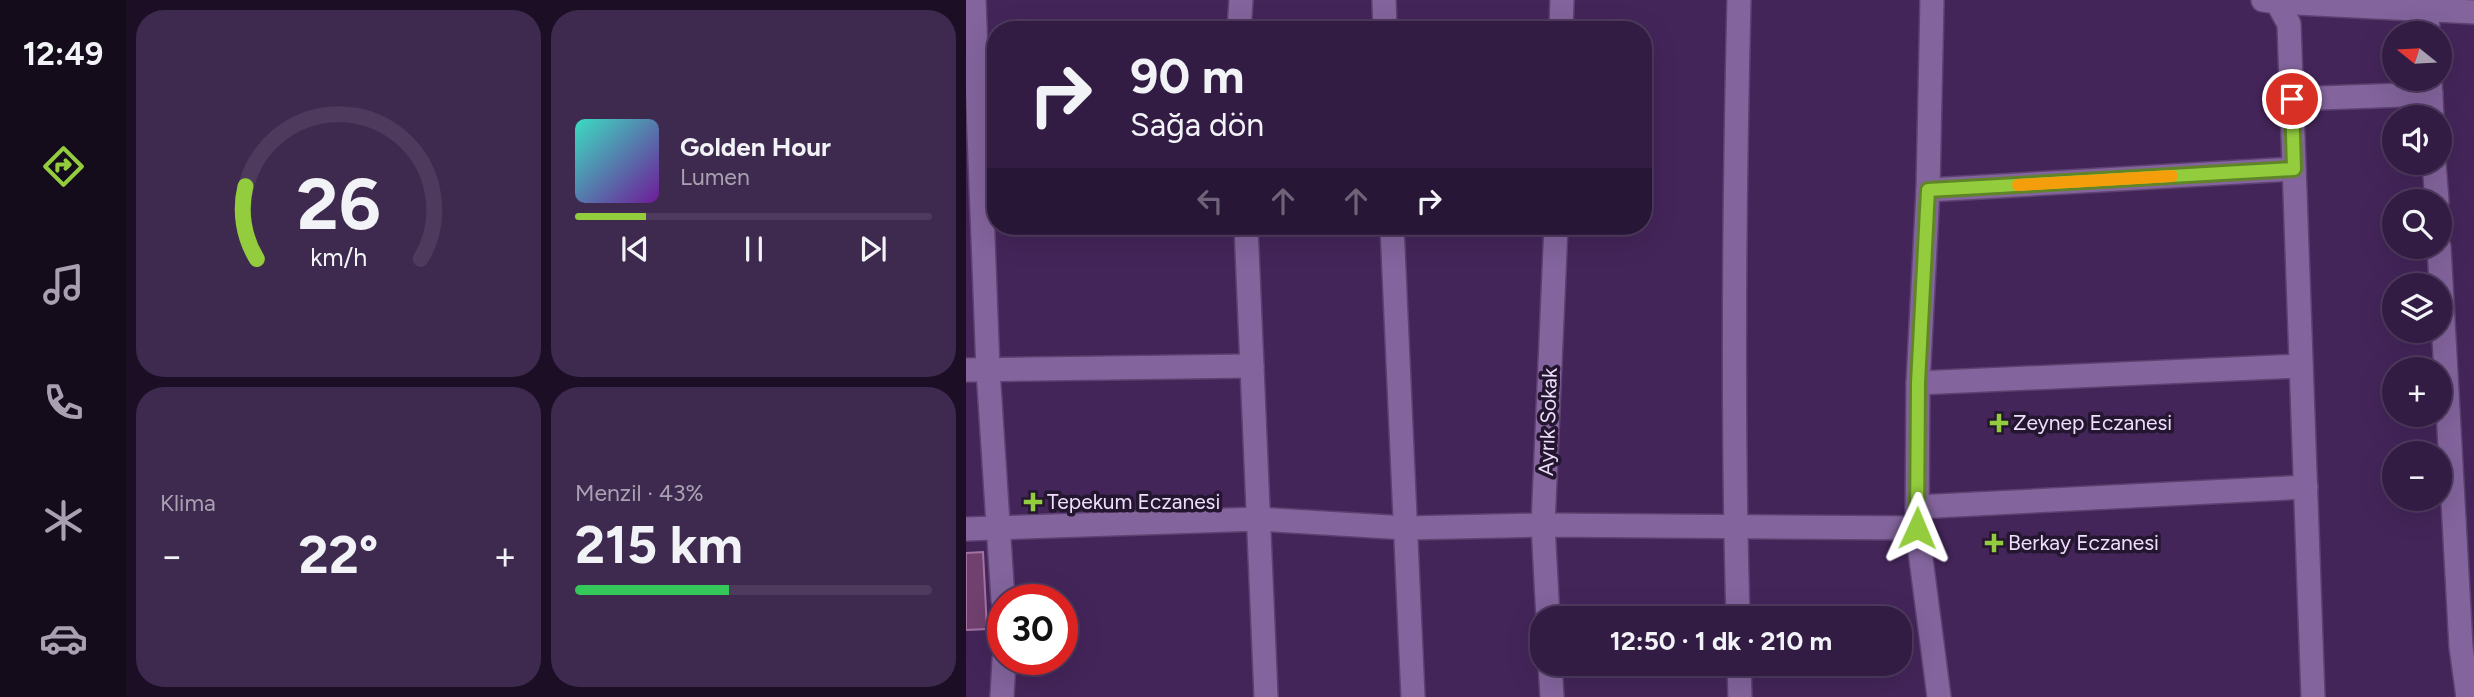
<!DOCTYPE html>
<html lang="tr">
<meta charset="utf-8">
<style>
:root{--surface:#331c44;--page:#3e294f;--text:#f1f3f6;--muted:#a9a1b2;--line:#4e3a5d;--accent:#93cc3d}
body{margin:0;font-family:Figtree,sans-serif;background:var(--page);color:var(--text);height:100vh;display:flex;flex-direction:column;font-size:26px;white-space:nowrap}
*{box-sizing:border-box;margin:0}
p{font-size:23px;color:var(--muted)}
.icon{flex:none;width:38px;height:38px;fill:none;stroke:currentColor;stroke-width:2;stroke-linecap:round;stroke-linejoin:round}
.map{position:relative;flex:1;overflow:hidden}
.details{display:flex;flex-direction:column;gap:10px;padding:10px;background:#1c0f25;width:840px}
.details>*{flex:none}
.hud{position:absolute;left:21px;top:21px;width:665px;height:214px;border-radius:28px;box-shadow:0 7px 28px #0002,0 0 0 2px var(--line);background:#331c44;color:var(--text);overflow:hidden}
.needle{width:46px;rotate:288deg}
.controls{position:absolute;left:1416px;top:21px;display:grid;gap:14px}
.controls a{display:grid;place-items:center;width:70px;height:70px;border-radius:50%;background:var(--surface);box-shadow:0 7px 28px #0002,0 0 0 2px var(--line);font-size:35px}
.speed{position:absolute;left:21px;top:584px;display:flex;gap:14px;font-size:35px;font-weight:700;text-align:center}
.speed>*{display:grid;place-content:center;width:91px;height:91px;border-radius:50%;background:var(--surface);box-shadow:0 7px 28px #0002,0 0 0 2px var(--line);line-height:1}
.speed .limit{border:10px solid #d22;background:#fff;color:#111}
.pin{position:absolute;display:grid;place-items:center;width:60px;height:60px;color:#fff;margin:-30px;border:4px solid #fff;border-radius:50%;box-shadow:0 2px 7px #0007}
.me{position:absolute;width:77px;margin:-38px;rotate:1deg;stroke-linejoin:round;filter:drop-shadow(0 0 5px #0008)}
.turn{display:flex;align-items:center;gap:24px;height:147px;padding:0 28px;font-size:32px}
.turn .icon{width:91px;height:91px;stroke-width:2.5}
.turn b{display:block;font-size:49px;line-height:60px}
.lanes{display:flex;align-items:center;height:66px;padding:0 28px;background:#0003;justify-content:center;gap:35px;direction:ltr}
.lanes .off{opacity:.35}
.big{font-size:52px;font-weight:700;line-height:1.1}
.details .widget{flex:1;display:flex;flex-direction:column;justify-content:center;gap:10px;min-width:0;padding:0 24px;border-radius:28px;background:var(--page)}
.details .dial{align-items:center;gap:0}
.dial svg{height:182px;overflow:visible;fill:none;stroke:var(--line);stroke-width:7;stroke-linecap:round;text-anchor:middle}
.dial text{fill:var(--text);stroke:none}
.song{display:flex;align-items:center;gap:21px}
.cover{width:84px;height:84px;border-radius:10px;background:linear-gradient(135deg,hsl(170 70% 55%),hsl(280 70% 35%))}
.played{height:7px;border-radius:4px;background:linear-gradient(90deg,var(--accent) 20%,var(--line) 20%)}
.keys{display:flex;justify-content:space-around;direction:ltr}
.heat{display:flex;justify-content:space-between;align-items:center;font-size:38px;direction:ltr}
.charge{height:10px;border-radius:5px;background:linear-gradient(90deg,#34c759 43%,var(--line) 0)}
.details .tiles{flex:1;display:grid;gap:10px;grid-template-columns:repeat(2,1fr)}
.trip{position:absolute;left:564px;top:606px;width:382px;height:70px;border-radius:28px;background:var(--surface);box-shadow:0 7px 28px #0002,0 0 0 2px var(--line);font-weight:700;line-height:70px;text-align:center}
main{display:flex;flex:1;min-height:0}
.menu{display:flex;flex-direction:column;width:126px;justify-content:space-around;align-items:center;background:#140b1b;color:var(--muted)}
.menu .icon{width:49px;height:49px}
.menu .on{color:var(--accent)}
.menu b{font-size:32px;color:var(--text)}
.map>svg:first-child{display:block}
</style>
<main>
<nav class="menu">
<b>12:49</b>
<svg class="icon on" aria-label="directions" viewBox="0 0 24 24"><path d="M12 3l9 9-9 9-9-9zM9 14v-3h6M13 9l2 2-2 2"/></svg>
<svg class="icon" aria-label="music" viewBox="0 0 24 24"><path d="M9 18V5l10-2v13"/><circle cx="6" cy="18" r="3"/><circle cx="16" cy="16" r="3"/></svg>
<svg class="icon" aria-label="phone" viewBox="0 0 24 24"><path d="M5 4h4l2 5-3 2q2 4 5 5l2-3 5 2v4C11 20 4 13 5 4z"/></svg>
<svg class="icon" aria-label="climate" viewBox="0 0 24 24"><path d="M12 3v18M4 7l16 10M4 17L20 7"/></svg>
<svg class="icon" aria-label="car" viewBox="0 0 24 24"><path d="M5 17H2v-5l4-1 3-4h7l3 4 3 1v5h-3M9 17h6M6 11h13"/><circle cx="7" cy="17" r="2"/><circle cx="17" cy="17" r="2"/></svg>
</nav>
<section class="details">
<div class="tiles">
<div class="widget dial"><svg viewBox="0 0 100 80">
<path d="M14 69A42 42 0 1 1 86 69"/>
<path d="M14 69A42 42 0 0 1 9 37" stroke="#93cc3d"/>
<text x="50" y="56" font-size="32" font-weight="700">26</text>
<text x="50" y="72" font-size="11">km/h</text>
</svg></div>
<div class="widget">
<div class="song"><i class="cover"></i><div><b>Golden Hour</b><p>Lumen</p></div></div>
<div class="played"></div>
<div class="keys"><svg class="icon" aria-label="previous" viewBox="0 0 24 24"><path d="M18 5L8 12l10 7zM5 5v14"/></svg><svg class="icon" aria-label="pause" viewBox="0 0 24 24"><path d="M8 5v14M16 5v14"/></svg><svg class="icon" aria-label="next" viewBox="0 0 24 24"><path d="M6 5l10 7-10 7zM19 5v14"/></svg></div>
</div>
<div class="widget"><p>Klima</p>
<div class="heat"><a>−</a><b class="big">22°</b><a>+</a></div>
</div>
<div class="widget"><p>Menzil · 43%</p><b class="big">215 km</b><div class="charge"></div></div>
</div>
</section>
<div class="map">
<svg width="1508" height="697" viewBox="0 0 1508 697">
<rect width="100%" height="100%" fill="#44255a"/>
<!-- building -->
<polygon fill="#70406e" stroke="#a571a2" stroke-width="2" points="17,552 21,629 0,630 0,553"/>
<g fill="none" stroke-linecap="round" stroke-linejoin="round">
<!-- street casing -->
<g stroke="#5d4170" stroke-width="26">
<g id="street">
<polyline points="8,0 22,370 37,600"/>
<polyline points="418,0 419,30"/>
<polyline points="966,0 962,190 952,383 951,528 973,697"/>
<polyline points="1297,0 1311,2 1323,24 1347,697"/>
<polyline points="1311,2 1508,12"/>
<polyline points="1461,9 1462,33"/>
<polyline points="273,30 275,0"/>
<polyline points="595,30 596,0"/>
<polyline points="0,50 30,50"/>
<polyline points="1464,79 1466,117"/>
<polyline points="1326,99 1465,94"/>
<polyline points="1468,163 1471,201"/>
<polyline points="962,190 1328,169"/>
<polyline points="280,226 300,697"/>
<polyline points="426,226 447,697"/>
<polyline points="1473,247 1495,647 1502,697"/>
<polyline points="0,370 286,366"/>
<polyline points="952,383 1335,366"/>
<polyline points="951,507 1340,487"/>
<polyline points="0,529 293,519 440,528 577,525 951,528"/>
<polyline points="582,618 577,525 590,226"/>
<path d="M772,618C766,412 768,206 773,0"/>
<polyline points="584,663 586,697"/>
<polyline points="773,663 774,697"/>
<polyline points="36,697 38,660"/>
</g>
</g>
<!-- street -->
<use href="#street" stroke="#83649d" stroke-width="23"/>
</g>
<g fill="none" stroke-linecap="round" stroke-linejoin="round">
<!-- route casing -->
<g stroke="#608528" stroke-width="18">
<polyline id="route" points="951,528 952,383 962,190 1328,169 1326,99"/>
</g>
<!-- route -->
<use href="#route" stroke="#93cc3d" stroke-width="12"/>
<!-- slow -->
<polyline stroke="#f59e0b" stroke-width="12" points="1052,185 1206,176"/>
</g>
<!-- markers -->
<g fill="#93cc3d" stroke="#24162e" stroke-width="2.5">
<path d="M1029.5 412.5h7v7h7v7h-7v7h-7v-7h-7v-7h7z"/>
<path d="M63.5 491.5h7v7h7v7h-7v7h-7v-7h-7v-7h7z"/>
<path d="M1024.5 532.5h7v7h7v7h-7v7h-7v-7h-7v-7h7z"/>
</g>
<g text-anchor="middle" stroke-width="7" stroke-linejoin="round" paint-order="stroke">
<!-- street labels -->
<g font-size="21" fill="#eeddfd" stroke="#24162e">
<text transform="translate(582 422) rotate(-88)" y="7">Ayrık Sokak</text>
</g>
<!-- poi labels -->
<g font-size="21" fill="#eeddfd" stroke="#24162e" text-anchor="start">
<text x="1047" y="430">Zeynep Eczanesi</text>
<text x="81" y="509">Tepekum Eczanesi</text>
<text x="1042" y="550">Berkay Eczanesi</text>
</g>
</g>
</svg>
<div class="controls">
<a><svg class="needle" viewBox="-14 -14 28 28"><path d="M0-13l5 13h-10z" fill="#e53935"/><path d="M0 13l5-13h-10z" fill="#a9a1b2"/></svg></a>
<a><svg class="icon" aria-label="sound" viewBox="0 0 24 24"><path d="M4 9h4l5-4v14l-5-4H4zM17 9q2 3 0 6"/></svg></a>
<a><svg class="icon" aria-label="search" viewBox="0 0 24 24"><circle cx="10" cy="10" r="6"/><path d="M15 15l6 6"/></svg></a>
<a><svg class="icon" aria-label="layers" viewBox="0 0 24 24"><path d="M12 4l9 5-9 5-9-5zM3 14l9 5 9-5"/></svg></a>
<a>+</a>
<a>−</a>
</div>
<div class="speed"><div class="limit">30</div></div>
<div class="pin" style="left:1326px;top:99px;background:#d93025"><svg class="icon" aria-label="arrive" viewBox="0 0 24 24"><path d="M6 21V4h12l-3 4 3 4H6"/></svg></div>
<svg class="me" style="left:951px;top:528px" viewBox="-20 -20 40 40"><path d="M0-17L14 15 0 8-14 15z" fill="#93cc3d" stroke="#fff" stroke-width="4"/></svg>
<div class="trip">12:50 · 1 dk · 210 m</div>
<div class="hud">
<div class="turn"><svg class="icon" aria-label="right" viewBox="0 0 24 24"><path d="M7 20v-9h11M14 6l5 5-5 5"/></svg><div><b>90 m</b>Sağa dön</div></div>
<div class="lanes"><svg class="icon off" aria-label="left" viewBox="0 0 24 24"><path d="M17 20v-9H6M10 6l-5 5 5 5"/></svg><svg class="icon off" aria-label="ahead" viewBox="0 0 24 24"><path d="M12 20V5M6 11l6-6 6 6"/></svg><svg class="icon off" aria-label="ahead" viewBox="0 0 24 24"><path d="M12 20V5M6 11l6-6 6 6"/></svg><svg class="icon" aria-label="right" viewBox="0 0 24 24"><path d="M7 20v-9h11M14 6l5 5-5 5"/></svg></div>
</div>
</div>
</main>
